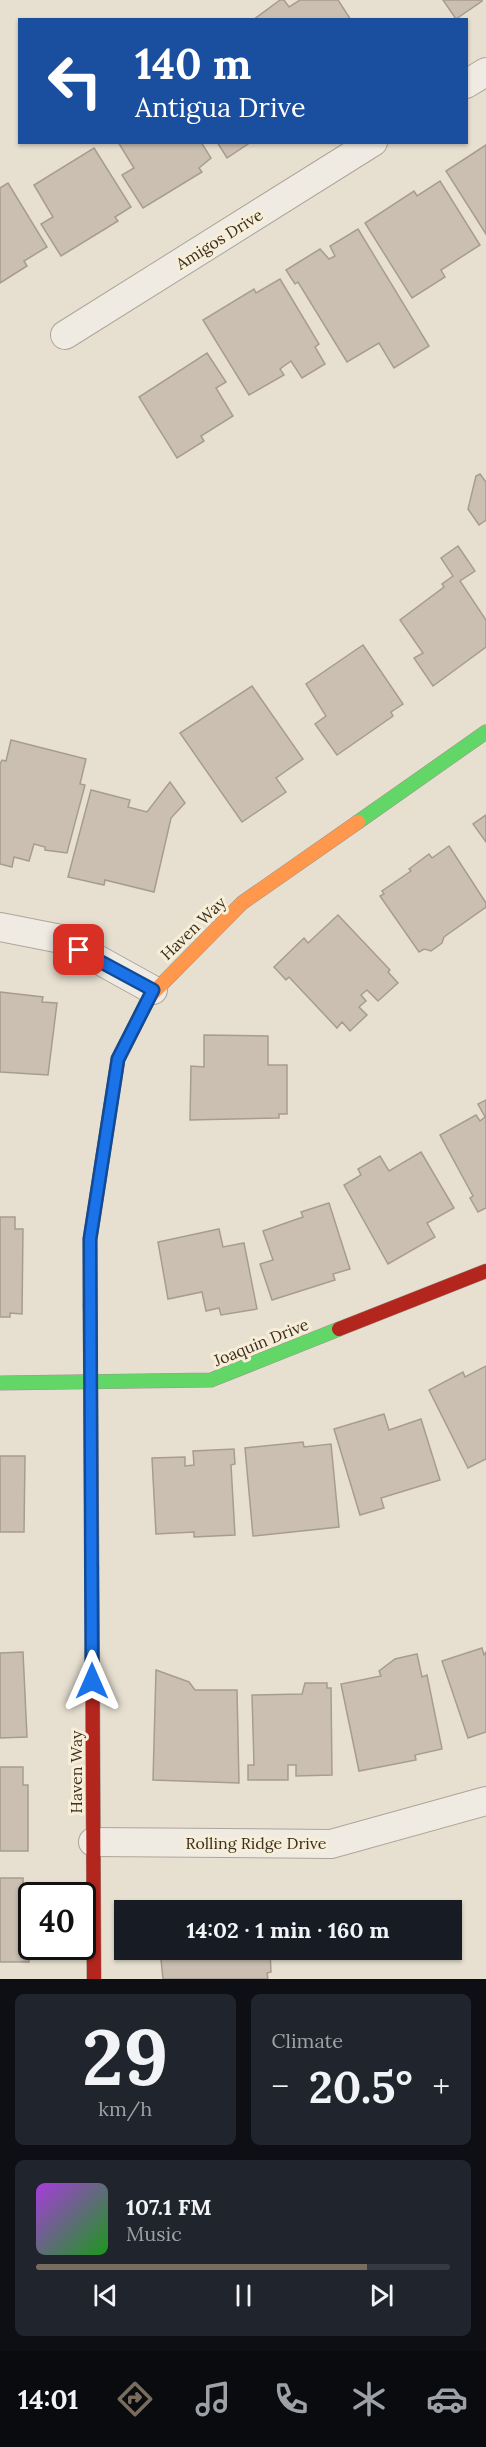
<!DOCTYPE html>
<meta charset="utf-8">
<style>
:root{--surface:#171b24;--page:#20242c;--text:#f1f3f6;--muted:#9ea1a6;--line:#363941;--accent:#786c5e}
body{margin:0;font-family:Lora,serif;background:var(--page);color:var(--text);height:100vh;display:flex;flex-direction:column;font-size:22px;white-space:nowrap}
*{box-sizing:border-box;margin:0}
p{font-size:20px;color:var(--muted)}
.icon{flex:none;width:33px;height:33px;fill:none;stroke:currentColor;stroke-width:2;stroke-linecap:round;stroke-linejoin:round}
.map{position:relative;height:1979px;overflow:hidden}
.sheet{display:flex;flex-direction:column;gap:15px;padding:15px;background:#0d0f14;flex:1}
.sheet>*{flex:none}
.guide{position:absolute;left:18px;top:18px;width:450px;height:126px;border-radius:0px;box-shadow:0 2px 4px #0004;background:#1a4fa0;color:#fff;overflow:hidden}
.speed{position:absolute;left:18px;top:1882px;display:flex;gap:12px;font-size:30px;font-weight:700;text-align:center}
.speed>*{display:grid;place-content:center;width:78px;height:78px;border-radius:50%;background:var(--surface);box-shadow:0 2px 4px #0004;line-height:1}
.speed .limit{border:3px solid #111;border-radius:9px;background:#fff;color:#111}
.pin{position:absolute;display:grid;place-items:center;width:51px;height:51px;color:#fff;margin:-26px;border-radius:12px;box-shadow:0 3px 9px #0006}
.me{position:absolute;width:66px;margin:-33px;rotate:0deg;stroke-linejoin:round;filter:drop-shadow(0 0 4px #0008)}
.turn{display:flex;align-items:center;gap:21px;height:126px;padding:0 18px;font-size:27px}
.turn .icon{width:78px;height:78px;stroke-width:2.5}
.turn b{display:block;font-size:42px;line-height:51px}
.big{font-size:45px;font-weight:800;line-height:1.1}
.sheet .tile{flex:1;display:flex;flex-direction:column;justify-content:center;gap:9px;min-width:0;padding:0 21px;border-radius:9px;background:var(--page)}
.sheet .dial{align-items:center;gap:0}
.dial b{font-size:78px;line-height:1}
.song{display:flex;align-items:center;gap:18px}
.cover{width:72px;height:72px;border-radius:9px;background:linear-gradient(135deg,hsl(280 70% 55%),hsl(120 70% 35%))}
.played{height:6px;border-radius:3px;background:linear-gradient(90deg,var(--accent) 80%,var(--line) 80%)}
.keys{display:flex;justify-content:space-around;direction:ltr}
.heat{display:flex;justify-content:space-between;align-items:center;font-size:33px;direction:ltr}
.sheet .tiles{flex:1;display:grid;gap:15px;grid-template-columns:1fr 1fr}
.tile:last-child{grid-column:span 2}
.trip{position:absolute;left:114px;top:1900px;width:348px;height:60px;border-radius:0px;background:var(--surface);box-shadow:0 2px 4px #0004;font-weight:800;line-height:60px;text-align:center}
.tab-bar{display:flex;height:96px;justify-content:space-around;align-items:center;background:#090b0e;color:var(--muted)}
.tab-bar .icon{width:42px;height:42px}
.tab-bar .active{color:var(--accent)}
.tab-bar b{font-size:27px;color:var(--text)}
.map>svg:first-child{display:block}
</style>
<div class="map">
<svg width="486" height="1979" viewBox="0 0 486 1979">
<rect width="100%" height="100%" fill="#e7e0d1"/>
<!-- building -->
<g fill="#cbbfb2" stroke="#a89c90" stroke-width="1.5">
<polygon points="280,0 284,0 289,7 300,0 338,0 351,20 253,20"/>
<polygon points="443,0 482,0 482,1 456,19"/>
<polygon points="118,142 201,142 211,158 199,168 202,172 143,208 122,175 134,168"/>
<polygon points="217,142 251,142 227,158"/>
<polygon points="486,145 486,234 446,171"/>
<polygon points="94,148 131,207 115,217 118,221 61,256 41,224 53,217 34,185"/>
<polygon points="440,181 480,245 441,270 445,277 412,298 365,223 414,191 417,196"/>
<polygon points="8,183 47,247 24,261 27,266 0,283 0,188"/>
<polygon points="358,229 429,346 394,368 379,343 347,362 298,282 295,284 286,270 320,249 329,259 335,256 330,246"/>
<polygon points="280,279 319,344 315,347 325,364 302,378 291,361 280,369 284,375 249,395 203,320 254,289 256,293"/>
<polygon points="207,353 226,382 216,388 233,416 201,436 204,441 177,458 139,397"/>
<polygon points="480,474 486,482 486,520 479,525 468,509 476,476"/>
<polygon points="458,546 475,571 460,581 486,620 486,647 433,686 414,658 423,653 400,620 444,587 442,584 453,576 441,558"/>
<polygon points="363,645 403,704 391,712 393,716 337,755 315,724 326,716 306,684"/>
<polygon points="252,686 303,759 276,778 286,792 242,822 180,733"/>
<polygon points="11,740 86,759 80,784 85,785 67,853 45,850 45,847 34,844 29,861 14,857 12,867 0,864 0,764 2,760 6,761"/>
<polygon points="170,782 185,803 171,818 154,892 105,880 104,885 68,877 91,790 130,800 128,807 147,812"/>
<polygon points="486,815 486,842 473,824"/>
<polygon points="449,846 486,903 486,907 444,937 442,943 431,951 424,949 419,952 380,896 384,894 382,891 411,871 409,869 429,854 432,858"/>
<polygon points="338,915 390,970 388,972 398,983 378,1001 367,990 361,995 366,1001 359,1007 367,1015 350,1031 342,1022 337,1028 289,977 286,980 274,967 304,938 308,943"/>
<polygon points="0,992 43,997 42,1002 57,1003 48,1075 0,1072"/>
<polygon points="204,1035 268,1036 268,1065 287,1065 287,1114 279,1114 279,1118 190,1120 191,1066 204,1067"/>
<polygon points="486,1100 486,1208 478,1212 470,1198 473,1196 440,1135 476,1115 480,1121 485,1117 478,1104"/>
<polygon points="421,1152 454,1208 427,1223 435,1237 388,1264 344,1185 361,1175 358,1169 380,1156 389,1171"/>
<polygon points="329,1203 350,1269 333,1274 335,1280 272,1300 260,1264 273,1260 263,1231 303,1217 301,1212"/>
<polygon points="0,1217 15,1217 15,1229 23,1229 22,1314 10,1313 10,1317 0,1317"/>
<polygon points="219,1229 223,1247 244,1243 257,1309 221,1315 219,1308 206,1311 202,1292 168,1299 158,1242"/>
<polygon points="486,1366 486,1459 468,1468 429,1390 463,1372 465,1377"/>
<polygon points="384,1414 389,1430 421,1419 440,1480 381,1498 384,1508 360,1515 334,1429"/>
<polygon points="303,1442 304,1447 331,1444 339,1527 253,1536 245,1448"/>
<polygon points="234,1449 235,1464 231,1465 235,1535 194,1537 194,1532 156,1534 152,1458 185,1457 185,1466 194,1465 193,1451"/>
<polygon points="0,1456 25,1456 24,1532 0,1532"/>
<polygon points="482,1648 484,1655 486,1652 486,1732 468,1738 442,1661"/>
<polygon points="23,1652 27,1737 0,1738 0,1653"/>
<polygon points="417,1654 422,1677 427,1675 442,1749 415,1755 416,1760 359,1771 341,1684 381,1676 379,1671 395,1659"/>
<polygon points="156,1670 189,1682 195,1690 237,1690 239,1783 153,1780"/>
<polygon points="305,1683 327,1683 327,1688 331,1688 332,1775 296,1776 296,1765 288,1765 288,1780 248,1780 248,1765 254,1765 252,1695 302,1694"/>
<polygon points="0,1767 23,1767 23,1785 28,1785 28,1851 0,1851"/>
<polygon points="0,1878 23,1878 23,1893 27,1893 29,1962 0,1962"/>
<polygon points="160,1950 270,1951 271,1972 267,1973 268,1979 163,1979"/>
</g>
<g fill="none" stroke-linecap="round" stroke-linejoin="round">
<!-- street casing -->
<g stroke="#ada599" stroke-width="30">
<g id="street">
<polyline points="466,84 486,72"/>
<polyline points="65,335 373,142"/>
<polyline points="0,927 61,939 153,990"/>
<polyline points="93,1842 331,1844 486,1801"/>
</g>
</g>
<!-- fast casing -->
<g stroke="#9c958a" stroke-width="15">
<g id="fast">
<polyline points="358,822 486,732"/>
<polyline points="0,1383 211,1380 339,1329"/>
</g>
</g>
<!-- slow casing -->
<g stroke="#9c958a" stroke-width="15">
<g id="slow">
<polyline points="150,996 242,903 358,822"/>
<polyline points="90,1306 92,1568"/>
</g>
</g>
<!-- jam casing -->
<g stroke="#9c958a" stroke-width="15">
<g id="jam">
<polyline points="90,1306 90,1239 118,1059 150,996"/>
<polyline points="339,1329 486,1271"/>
<polyline points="92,1568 94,1979"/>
</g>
</g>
<!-- street -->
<use href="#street" stroke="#efebe3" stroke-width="28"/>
<!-- fast -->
<use href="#fast" stroke="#63d668" stroke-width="14"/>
<!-- slow -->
<use href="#slow" stroke="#ff974d" stroke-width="14"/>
<!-- jam -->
<use href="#jam" stroke="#b3261e" stroke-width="14"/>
</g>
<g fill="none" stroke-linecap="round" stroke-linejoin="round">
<!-- route casing -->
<g stroke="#114b97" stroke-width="15">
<polyline id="route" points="79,950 153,990 118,1059 90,1239 92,1681"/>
</g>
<!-- route -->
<use href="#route" stroke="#1a73e8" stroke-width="10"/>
</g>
<g text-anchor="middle" stroke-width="6" stroke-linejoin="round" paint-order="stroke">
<!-- street labels -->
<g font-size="16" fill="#3d2e20" stroke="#f7eed8">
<text transform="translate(219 239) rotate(-32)" y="6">Amigos Drive</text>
<text transform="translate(193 928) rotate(-44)" y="6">Haven Way</text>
<text transform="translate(261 1342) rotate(-22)" y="6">Joaquin Drive</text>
<text transform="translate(76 1772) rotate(-90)" y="6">Haven Way</text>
<text x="256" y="1849">Rolling Ridge Drive</text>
</g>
</g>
</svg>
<div class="speed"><div class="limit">40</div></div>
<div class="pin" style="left:79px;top:950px;background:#d93025"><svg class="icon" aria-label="arrive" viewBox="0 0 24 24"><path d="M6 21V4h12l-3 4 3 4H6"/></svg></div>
<svg class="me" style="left:92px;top:1681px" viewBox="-20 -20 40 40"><path d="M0-17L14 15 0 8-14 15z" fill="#1a73e8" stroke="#fff" stroke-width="4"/></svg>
<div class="trip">14:02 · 1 min · 160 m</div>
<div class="guide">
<div class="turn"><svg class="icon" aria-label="left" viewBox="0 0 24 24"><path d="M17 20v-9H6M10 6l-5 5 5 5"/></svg><div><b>140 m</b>Antigua Drive</div></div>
</div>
</div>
<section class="sheet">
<div class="tiles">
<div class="tile dial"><b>29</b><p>km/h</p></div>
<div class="tile"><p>Climate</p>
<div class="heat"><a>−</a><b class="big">20.5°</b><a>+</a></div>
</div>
<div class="tile">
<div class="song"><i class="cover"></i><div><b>107.1 FM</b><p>Music</p></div></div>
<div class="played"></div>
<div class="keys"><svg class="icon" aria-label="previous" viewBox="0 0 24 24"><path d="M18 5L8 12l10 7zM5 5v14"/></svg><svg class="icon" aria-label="pause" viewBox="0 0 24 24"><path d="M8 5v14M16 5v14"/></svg><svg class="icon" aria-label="next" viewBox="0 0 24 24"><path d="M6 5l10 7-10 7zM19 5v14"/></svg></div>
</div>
</div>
</section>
<nav class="tab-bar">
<b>14:01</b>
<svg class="icon active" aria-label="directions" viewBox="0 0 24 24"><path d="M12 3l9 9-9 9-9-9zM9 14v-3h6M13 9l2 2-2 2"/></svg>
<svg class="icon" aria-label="music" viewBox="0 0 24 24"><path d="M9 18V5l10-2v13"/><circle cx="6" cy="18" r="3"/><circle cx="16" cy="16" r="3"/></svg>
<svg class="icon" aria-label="phone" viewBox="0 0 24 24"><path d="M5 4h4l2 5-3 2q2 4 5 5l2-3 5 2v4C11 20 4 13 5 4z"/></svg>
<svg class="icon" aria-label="climate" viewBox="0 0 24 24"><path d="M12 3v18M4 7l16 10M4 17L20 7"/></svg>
<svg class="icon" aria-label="car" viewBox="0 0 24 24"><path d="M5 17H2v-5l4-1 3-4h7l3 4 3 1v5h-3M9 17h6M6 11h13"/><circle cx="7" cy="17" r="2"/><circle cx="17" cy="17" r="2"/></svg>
</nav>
